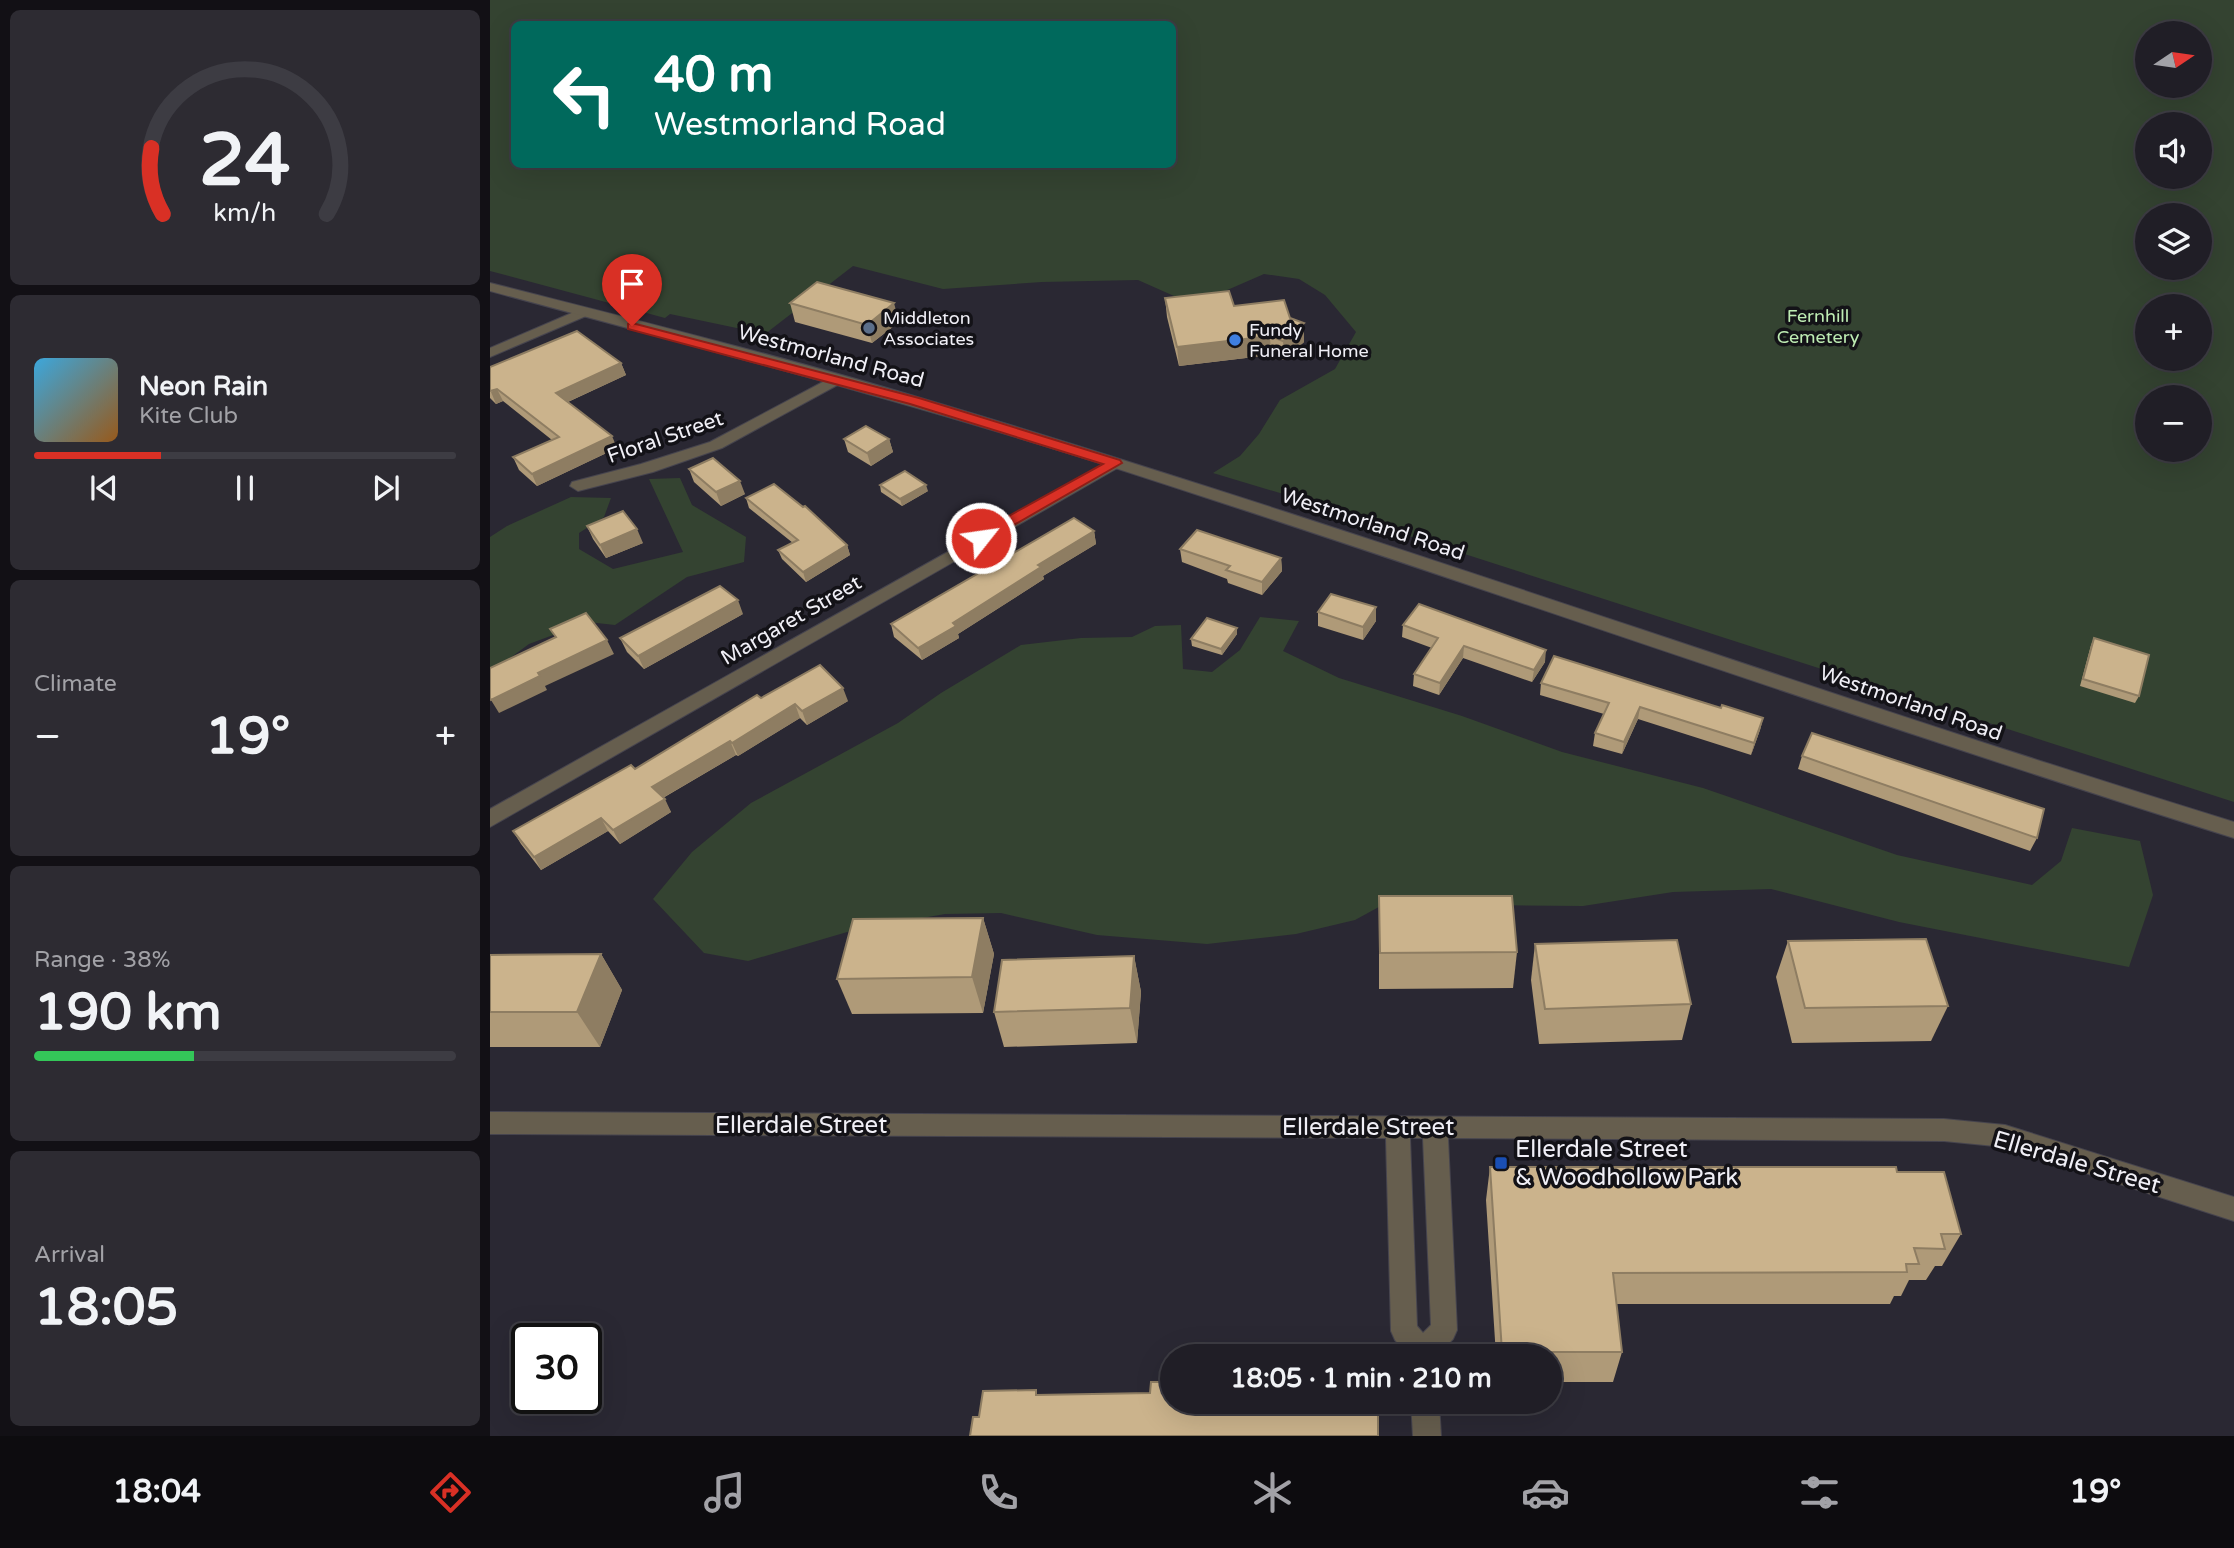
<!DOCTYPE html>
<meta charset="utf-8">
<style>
:root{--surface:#201e26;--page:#2d2b32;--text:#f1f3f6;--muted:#a2a2a7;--line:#3d3c43;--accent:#d93025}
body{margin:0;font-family:"Varela Round",sans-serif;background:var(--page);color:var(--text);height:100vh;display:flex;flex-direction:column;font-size:26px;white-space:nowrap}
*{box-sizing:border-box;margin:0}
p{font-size:23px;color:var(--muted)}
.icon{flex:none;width:38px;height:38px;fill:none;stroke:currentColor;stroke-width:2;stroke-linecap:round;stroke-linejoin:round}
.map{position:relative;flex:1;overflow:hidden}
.details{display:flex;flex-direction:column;gap:10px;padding:10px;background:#121015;width:490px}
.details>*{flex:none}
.hud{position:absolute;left:21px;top:21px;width:665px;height:147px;border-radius:10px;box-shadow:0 7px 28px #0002,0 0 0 2px var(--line);background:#00695c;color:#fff;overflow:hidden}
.needle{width:46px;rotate:77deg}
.tools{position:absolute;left:1645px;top:21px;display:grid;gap:14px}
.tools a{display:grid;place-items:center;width:77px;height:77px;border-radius:50%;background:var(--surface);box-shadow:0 7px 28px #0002,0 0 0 2px var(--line);font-size:35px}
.speed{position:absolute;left:21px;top:1323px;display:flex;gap:14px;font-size:35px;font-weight:700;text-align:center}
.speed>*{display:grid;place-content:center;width:91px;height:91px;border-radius:50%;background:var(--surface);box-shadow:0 7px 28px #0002,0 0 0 2px var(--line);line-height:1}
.speed .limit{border:4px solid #111;border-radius:10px;background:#fff;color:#111}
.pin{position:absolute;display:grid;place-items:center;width:60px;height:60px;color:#fff;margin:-72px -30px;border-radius:50% 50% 50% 0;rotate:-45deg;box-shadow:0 0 7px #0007}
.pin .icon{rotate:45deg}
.me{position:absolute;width:77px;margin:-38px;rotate:60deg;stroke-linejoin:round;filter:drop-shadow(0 0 5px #0008)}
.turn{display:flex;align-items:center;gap:24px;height:147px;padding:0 28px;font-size:32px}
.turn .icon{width:91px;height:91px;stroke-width:2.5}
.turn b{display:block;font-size:49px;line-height:60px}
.big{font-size:52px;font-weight:800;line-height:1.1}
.details .tile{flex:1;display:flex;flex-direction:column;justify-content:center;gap:10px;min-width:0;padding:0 24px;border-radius:10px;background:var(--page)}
.details .dial{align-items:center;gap:0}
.dial svg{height:182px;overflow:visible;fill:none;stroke:var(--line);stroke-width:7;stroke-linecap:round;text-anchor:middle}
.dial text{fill:var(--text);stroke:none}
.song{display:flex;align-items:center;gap:21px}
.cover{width:84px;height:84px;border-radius:10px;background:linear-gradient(135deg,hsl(200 70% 55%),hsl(30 70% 35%))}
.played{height:7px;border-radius:4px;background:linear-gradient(90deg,var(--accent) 30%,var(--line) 30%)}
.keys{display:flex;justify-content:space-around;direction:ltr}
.heat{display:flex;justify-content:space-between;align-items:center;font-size:38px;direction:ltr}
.charge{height:10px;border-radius:5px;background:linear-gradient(90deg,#34c759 38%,var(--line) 0)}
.trip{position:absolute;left:670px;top:1344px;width:402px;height:70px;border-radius:35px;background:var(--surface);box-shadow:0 7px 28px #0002,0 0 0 2px var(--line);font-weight:800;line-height:70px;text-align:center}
.menu{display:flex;height:112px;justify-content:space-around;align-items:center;background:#0d0c0f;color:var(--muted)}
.menu .icon{width:49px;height:49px}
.menu .on{color:var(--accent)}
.menu b{font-size:32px;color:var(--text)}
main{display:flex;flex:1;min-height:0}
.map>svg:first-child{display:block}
</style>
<main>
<section class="details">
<div class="tile dial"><svg viewBox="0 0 100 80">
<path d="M14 69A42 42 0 1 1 86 69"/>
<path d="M14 69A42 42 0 0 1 9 40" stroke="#d93025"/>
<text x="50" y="56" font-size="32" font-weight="700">24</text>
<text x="50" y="72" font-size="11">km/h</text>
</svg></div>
<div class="tile">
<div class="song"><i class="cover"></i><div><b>Neon Rain</b><p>Kite Club</p></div></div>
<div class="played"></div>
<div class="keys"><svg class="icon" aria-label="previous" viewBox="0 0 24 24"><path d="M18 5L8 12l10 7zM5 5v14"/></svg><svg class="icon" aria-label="pause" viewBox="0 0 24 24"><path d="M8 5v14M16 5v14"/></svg><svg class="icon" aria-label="next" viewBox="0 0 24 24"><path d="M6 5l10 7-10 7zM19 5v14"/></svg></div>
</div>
<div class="tile"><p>Climate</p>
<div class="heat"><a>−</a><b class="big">19°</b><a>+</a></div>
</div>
<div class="tile"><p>Range · 38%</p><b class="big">190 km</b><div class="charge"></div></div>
<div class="tile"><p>Arrival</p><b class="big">18:05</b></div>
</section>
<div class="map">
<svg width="1744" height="1436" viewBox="0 0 1744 1436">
<rect width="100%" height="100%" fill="#2a2833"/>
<!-- green -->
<g fill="#344331" fill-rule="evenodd">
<path d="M0,0H1744V802L900,530V526L723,473L750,456L769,434L790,400L845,369L866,332L835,295L809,279L774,274L735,291L693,300L648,280L552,282L453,289L363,266L275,334L180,314L175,318L0,271ZM24,24H682V164H24ZM1657,33H1710V86H1657ZM1657,124H1710V177H1657ZM1657,215H1710V268H1657ZM1657,306H1710V359H1657ZM1657,397H1710V450H1657Z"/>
<polygon points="190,478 202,505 256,537 254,562 197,577 125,625 98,622 39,644 0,673 0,537 17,526 81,497 121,498 114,517 89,533 89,549 123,569 193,552 159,479"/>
<polygon points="770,617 809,621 793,651 849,678 972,716 1072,752 1213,788 1407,855 1542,885 1571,861 1582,828 1650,841 1663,895 1639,967 1409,922 1281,889 1183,892 1093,906 998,905 909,896 865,920 806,934 717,944 607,935 511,913 455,914 364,930 258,961 214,953 163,899 202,852 261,803 408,723 451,693 531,645 591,638 642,637 665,626 691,625 693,669 722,672 750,650"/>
</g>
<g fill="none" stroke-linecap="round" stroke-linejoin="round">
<!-- minor casing -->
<g stroke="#46444e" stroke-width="2">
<g id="minor">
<polygon points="91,309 96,310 98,313 96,316 0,357 0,348"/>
<polygon points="346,375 354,380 351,383 232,448 163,472 88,491 80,486 82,482 151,464 220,442"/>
<polygon points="625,458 633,463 631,466 0,827 0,809"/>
<path d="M0,1112L1454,1119L1515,1125L1744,1197V1221L1515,1147L1454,1141L958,1138L967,1330L963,1339L947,1356H919L905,1340L901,1331L896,1138L0,1134ZM920,1138H933L941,1325L933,1333L927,1326Z"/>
<polygon points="921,1402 949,1402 951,1436 923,1436"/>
</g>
</g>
<!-- tertiary casing -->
<g stroke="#46444e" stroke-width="2">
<path id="tertiary" d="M0,283C145,320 291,356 434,399C874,530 1306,687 1744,822V838C1367,720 995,587 619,466C415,401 207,347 0,291Z"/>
</g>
<!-- minor -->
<use href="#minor" fill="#665e4e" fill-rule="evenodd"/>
<!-- tertiary -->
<use href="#tertiary" fill="#665e4e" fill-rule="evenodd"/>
</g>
<!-- wall -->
<g fill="#af9a78">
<polygon points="675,298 744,306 800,318 814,323 814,342 794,360 781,355 689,366 677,317"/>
<polygon points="300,303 409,322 382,343 305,322"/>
<polygon points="131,363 136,375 78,402 127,448 47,486 29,470 23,457 62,440 13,401 6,404 0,398 0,367"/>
<polygon points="354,439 399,439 403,452 381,466 358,452"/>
<polygon points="199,469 255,494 231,506 204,482"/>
<polygon points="390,485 438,491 412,506 391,492"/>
<polygon points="256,498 357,545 360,555 316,582 292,559 288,550 303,543 259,508"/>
<polygon points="97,526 153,543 116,558 103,539"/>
<polygon points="604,531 606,544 553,576 554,579 468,634 469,638 432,660 404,637 401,624"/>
<polygon points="690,549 791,558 792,571 772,595 738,583 737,579 692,562"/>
<polygon points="886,607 886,621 873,640 828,626 828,612"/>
<polygon points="253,614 154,669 137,652 130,638"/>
<polygon points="913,625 1055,662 1042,682 973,658 949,695 923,686 924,674 942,648 912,637"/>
<polygon points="747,628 747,634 732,655 702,646 701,639"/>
<polygon points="1604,638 1649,696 1645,703 1590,686 1601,645"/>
<polygon points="1051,683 1231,708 1273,718 1270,730 1261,755 1148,719 1132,754 1103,746 1105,733 1114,714 1050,695"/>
<polygon points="271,698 358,701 317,725 310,718 248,756 246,755 173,798 181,812 130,844 118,831 51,870 31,844 23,831 145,769"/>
<polygon points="1312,756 1547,838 1540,851 1308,769"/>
<polygon points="889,896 1027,952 1023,988 889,989"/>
<polygon points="493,918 504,954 493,1013 362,1014 347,979"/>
<polygon points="1298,941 1458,1006 1441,1041 1302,1043 1286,977"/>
<polygon points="1045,944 1201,1004 1192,1040 1049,1044 1041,980"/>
<polygon points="111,954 132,990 110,1047 0,1047 0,955"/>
<polygon points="644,956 651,992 647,1043 514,1047 504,1012"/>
<polygon points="1000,1167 1407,1172 1471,1234 1452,1266 1445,1266 1436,1280 1419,1280 1411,1296 1404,1296 1400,1304 1126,1304 1132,1352 1123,1382 1060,1382 1060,1356 1006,1356 996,1200"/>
</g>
<!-- shaded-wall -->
<g fill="#8e7d62">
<polygon points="404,303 409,322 382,343 377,325"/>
<polygon points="814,323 814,342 794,360 793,341"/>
<polygon points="780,336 781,355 689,366 687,347"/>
<polygon points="131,363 136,375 71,405 66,393"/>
<polygon points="7,389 13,401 6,404 1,392"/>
<polygon points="122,436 127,448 47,486 42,474"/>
<polygon points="399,439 403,452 381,466 377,453"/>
<polygon points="250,481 255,494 231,506 226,492"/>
<polygon points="436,485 438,491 412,506 410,499"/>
<polygon points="147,529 153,543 116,558 110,545"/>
<polygon points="604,531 606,544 553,576 554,579 468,634 469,638 432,660 428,648 548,565"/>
<polygon points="357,545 360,555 316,582 313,572"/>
<polygon points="791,558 792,571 772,595 772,582"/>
<polygon points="248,600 253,614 154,669 148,656"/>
<polygon points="886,607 886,621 873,640 873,627"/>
<polygon points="747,628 747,634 732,655 731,649"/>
<polygon points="117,640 124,654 55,686 57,690 9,713 1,700 48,673"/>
<polygon points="974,646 973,658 949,695 950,683"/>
<polygon points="1056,650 1055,662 1042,682 1044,670"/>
<polygon points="353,688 358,701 317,725 312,711"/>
<polygon points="305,704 310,718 248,756 242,743"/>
<polygon points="1150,707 1148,719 1132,754 1134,742"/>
<polygon points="1273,718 1270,730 1261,755 1264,743"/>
<polygon points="240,741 246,755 169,800 162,787"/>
<polygon points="175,799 181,812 130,844 123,830"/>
<polygon points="111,818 118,831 51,870 44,857"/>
<polygon points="493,918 504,954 493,1013 482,977"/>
<polygon points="111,954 132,990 110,1047 87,1012"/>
<polygon points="644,956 651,992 647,1043 640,1008"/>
</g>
<!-- building -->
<g fill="#cbb38c" stroke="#8e7d62" stroke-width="2">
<polygon points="327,282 404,303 377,325 300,303"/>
<polygon points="739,291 744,306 794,300 800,318 814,323 793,341 780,336 687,347 675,298"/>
<polygon points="87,331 131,363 66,393 122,436 42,474 23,457 69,437 7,389 0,391 0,367"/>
<polygon points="376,426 399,439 377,453 354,439"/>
<polygon points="223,458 250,481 226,492 199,469"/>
<polygon points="415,471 436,485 410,499 390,485"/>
<polygon points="284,484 313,507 315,506 357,545 313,572 288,550 308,540 256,498"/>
<polygon points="133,511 147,529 110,545 97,526"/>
<polygon points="584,518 604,531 548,565 551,567 463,623 466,626 428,648 401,624"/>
<polygon points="707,530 791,558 772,582 736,570 740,566 690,549"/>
<polygon points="230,586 248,600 148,656 130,638"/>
<polygon points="841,594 886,607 873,627 828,612"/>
<polygon points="929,604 1056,650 1044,670 974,646 950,683 924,674 948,638 913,625"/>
<polygon points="96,613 117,640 48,673 50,676 1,700 0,698 0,668 66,637 60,629"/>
<polygon points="717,618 747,628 731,649 701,639"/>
<polygon points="1604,638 1659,655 1649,696 1593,679"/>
<polygon points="1064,656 1231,708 1232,705 1273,718 1264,743 1150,707 1134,742 1105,733 1119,703 1051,683"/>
<polygon points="330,665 353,688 312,711 305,704 242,743 240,741 162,787 175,799 123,830 111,818 44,857 23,831 141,765 145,769 267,695 271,698"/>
<polygon points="1322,733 1554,809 1547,838 1312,756"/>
<polygon points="889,896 1022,896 1027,952 890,953"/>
<polygon points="493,918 482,977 347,979 363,919"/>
<polygon points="1436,939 1458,1006 1315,1008 1298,941"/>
<polygon points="1187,940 1201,1004 1055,1009 1045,944"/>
<polygon points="111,954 87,1012 0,1012 0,955"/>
<polygon points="644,956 640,1008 504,1012 512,960"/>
<polygon points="1000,1167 1406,1167 1407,1172 1454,1172 1471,1234 1451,1234 1455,1249 1424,1248 1429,1264 1416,1264 1417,1272 1123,1273 1132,1352 1012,1352"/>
<polygon points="661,1382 682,1382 682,1402 882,1402 883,1414 888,1414 888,1436 480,1436 483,1417 489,1417 493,1391 546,1390 546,1395 660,1393"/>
</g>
<!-- route -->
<polygon fill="#d93025" stroke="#8d1f18" stroke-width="2" points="142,323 429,398 630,460 632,463 496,541 486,541 486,534 613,464 420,404 138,329 138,324"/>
<!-- markers -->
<circle fill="#5c6f8a" stroke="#131217" stroke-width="2.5" cx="379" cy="328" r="7"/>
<circle fill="#3f7fe0" stroke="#131217" stroke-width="2.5" cx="745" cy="340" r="7"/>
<rect fill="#1a4fb4" stroke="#131217" stroke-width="2.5" x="1004" y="1156" width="14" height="14" rx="3.5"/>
<g text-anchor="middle" stroke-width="7" stroke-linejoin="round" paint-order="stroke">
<!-- far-park labels -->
<g font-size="18" fill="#beecb3" stroke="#131217">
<text x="1328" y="322">Fernhill<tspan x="1328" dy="21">Cemetery</tspan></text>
</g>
<!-- far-poi labels -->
<g font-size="18" fill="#f0eff6" stroke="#131217" text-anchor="start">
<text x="393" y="324">Middleton<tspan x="393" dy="21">Associates</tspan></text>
<text x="759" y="336">Fundy<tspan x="759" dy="21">Funeral Home</tspan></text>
</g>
<!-- street labels -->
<g font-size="21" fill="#f0eff6" stroke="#131217">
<text transform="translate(341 356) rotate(15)" y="7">Westmorland Road</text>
<text transform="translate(175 437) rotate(-19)" y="7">Floral Street</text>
<text transform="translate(883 524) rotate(18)" y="7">Westmorland Road</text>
<text transform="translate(301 620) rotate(-30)" y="7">Margaret Street</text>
<text transform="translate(1421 703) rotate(19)" y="7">Westmorland Road</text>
</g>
<!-- near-street labels -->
<g font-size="24" fill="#f0eff6" stroke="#131217">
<text x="311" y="1133">Ellerdale Street</text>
<text x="878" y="1135">Ellerdale Street</text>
<text transform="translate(1587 1162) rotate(16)" y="8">Ellerdale Street</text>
</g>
<!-- near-poi labels -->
<g font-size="24" fill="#f0eff6" stroke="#131217" text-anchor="start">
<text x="1025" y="1157">Ellerdale Street<tspan x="1025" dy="28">&amp; Woodhollow Park</tspan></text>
</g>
</g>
</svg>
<div class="tools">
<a><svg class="needle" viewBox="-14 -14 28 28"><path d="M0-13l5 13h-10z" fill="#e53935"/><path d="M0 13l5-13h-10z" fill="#a2a2a7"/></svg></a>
<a><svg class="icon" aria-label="sound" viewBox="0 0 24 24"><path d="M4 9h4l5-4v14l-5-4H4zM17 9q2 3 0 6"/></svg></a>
<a><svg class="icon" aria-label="layers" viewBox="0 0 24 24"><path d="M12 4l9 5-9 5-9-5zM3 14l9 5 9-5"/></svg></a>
<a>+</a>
<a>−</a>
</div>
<div class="speed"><div class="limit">30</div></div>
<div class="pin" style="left:142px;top:326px;background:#d93025"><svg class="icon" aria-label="arrive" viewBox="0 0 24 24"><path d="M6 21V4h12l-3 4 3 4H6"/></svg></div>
<svg class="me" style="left:491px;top:538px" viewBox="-20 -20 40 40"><circle r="17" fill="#d93025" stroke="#fff" stroke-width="3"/><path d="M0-11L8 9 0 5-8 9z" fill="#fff"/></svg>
<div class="trip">18:05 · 1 min · 210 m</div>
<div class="hud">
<div class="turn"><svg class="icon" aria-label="left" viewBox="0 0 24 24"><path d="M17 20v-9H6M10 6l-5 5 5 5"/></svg><div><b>40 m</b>Westmorland Road</div></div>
</div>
</div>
</main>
<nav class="menu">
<b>18:04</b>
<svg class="icon on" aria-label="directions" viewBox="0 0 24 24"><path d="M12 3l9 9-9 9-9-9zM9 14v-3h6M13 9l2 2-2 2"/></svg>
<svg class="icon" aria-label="music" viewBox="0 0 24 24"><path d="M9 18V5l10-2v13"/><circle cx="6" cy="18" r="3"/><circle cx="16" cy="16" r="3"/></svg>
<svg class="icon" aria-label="phone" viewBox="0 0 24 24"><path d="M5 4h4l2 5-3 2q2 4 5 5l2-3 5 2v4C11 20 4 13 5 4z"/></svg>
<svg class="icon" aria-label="climate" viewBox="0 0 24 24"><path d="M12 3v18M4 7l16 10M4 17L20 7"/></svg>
<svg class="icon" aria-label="car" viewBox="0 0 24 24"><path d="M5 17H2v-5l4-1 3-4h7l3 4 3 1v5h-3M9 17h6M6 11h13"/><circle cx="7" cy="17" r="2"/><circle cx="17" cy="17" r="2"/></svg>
<svg class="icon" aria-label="filters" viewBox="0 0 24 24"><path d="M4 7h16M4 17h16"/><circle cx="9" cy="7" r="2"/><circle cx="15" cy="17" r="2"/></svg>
<b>19°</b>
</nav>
